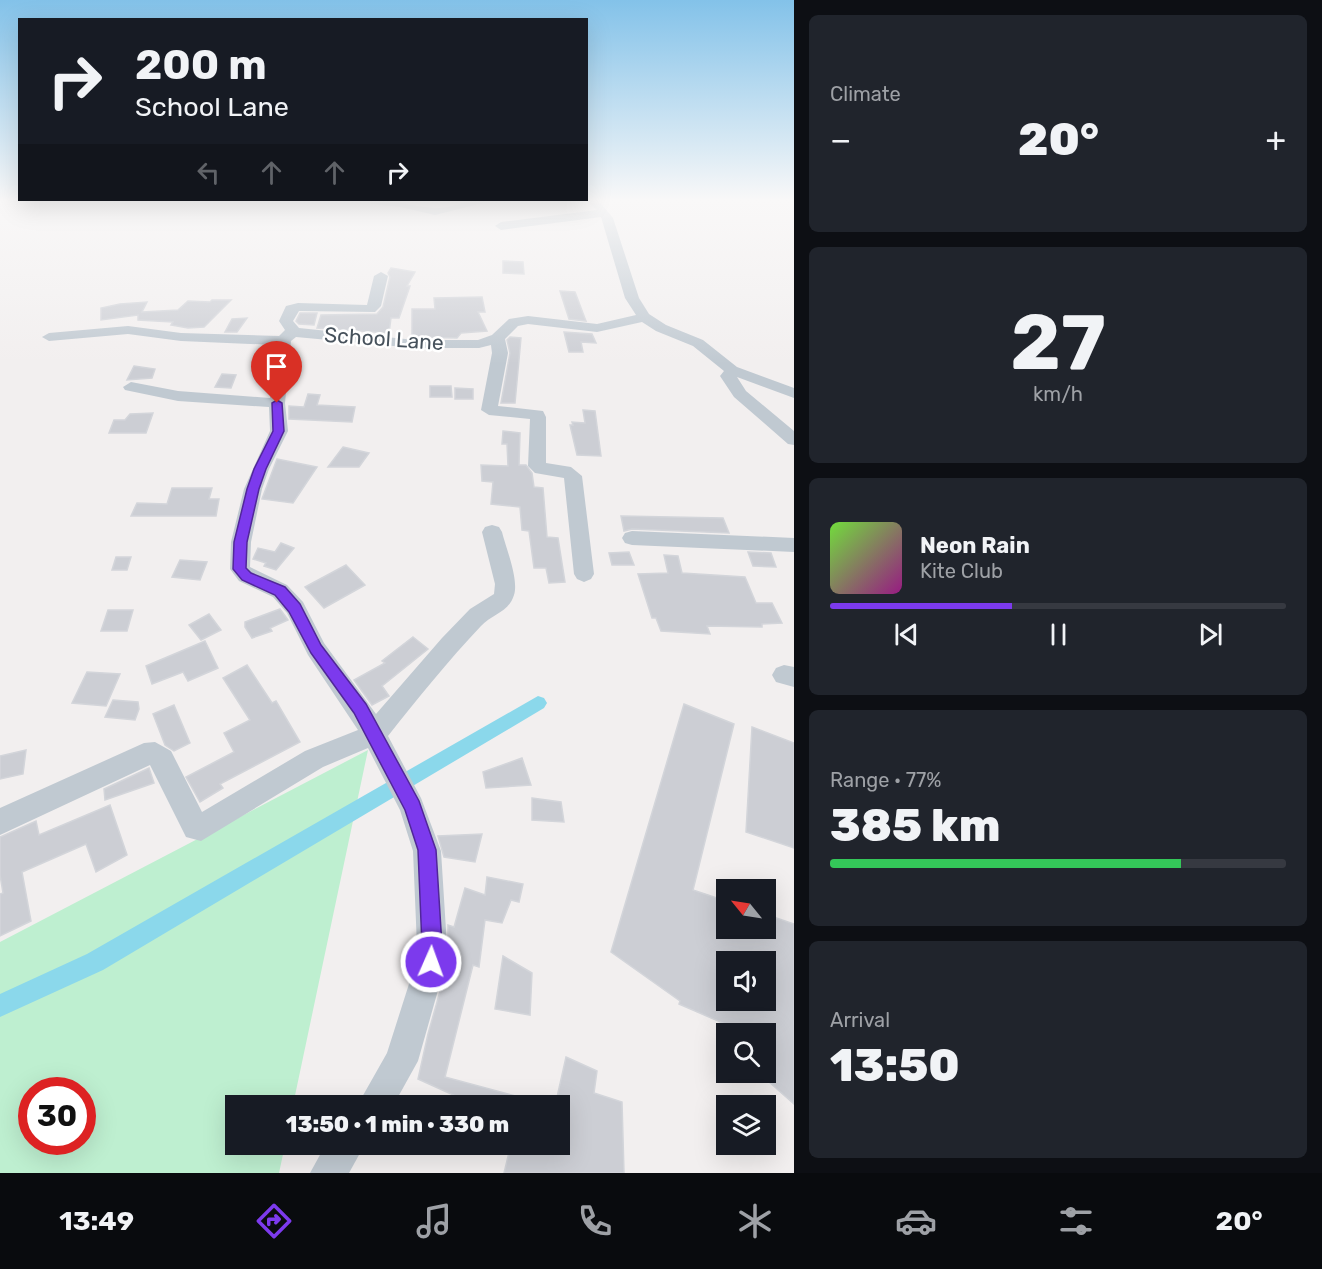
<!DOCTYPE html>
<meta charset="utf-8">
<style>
:root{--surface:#171b24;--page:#20242c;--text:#f1f3f6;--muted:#9ea1a6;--line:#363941;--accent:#7c3aed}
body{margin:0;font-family:Rubik,sans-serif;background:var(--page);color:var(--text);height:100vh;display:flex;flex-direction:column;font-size:22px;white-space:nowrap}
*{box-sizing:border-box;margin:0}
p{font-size:20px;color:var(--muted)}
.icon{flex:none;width:33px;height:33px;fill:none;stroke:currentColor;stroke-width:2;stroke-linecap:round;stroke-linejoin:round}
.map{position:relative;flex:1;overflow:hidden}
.details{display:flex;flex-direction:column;gap:15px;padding:15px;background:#0d0f14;width:528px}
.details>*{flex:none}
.hud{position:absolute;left:18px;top:18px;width:570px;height:183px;border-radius:0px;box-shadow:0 6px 24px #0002;background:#171b24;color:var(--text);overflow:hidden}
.needle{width:39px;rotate:300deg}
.fabs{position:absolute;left:716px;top:879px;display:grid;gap:12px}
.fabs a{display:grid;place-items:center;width:60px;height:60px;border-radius:0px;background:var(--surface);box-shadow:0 6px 24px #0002;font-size:30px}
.speed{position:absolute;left:18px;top:1077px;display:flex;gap:12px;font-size:30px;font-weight:700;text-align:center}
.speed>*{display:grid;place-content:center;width:78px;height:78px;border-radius:50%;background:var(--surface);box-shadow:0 6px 24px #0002;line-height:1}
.speed .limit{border:9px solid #d22;background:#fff;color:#111}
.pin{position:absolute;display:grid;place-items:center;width:51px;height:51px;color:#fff;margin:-62px -26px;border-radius:50% 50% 50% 0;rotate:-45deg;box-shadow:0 0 6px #0007}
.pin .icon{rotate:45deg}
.me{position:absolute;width:66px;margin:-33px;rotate:2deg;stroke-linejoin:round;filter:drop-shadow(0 0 4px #0008)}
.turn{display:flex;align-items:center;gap:21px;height:126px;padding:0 18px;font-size:27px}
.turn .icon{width:78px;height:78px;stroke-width:2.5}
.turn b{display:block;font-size:42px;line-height:51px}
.lanes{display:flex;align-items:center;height:57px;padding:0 18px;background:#0003;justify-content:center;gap:30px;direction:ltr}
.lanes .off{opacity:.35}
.big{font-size:45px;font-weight:800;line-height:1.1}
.details .tile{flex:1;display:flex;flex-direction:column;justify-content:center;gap:9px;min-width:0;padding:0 21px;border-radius:9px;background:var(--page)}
.details .dial{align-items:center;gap:0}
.dial b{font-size:78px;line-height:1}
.song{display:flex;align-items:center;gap:18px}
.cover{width:72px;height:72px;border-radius:9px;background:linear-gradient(135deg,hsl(100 70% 55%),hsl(310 70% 35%))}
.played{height:6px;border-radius:3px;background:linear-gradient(90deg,var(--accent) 40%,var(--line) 40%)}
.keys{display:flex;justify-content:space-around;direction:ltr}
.heat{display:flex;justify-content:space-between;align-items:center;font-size:33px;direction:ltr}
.charge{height:9px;border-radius:4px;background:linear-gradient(90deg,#34c759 77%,var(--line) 0)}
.trip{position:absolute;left:225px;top:1095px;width:345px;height:60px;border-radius:0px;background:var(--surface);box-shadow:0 6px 24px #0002;font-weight:800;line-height:60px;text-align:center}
.tabs{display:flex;height:96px;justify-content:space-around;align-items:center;background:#090b0e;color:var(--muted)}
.tabs .icon{width:42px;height:42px}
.tabs .on{color:var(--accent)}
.tabs b{font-size:27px;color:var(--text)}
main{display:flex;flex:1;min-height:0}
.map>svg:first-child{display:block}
</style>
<main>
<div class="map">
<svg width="794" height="1173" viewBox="0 0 794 1173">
<rect width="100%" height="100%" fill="#f2efef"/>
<!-- green -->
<path fill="#beefd0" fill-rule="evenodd" d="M368,750L293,1105L236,1106V1144L285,1145L279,1173H0V942ZM32,1090H82V1142H32Z"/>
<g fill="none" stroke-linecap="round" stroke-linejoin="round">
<!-- canal -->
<polygon fill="#8bd8eb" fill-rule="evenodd" points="538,696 544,698 547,703 544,708 103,970 0,1017 0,994 87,954"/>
</g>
<!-- building -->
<g fill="#ccced4" stroke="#d3d5da" stroke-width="1.5" fill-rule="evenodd">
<polygon points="503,261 523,262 524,274 503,273"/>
<polygon points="391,268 415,272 407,286 410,286 399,318 391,318 389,333 317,328 321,315 377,314 383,307 390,277 388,273"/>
<polygon points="560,291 575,292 586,321 569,319"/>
<polygon points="482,297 485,312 478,312 487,331 461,333 457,338 412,337 412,309 435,309 434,298"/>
<polygon points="212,300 231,300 204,327 188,328 171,325 173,322 138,320 138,315 101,320 101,308 120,304 147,302 142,312 178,310 188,301 210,302"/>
<polygon points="300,313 317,313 314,325 299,324 296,321"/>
<polygon points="247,318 237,332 225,332 232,319"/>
<polygon points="564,332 592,334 596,343 581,342 583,352 569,352"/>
<polygon points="510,337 521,338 515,403 501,403 510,353 507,340"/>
<polygon points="134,366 155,369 152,378 127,380"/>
<polygon points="222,374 236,375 231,388 215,387"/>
<polygon points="430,386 451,386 452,397 430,397"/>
<polygon points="455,388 473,389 473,399 455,399"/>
<polygon points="308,394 320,395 317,405 355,407 352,422 289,419 289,406 304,407"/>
<polygon points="583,410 595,411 601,456 577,455 570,425 573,425 572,422 585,423"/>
<polygon points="153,413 146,433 109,433 114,420 125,420 130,414"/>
<polygon points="503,431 520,433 519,465 526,465 532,473 534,487 543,488 547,537 558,538 565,582 549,583 546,568 534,568 529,531 522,530 520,507 491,504 493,482 482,481 481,465 508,466 507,444 502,444"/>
<polygon points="343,447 369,453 359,467 328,467"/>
<polygon points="277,459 317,467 293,503 262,499"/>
<polygon points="172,488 212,488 209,499 219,499 216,516 131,516 137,503 167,504"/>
<polygon points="621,516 723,518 729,533 632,529 624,531"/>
<polygon points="281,543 294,548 276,570 264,566 266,563 253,559 258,548 275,552"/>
<polygon points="629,552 634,565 612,565 609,553"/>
<polygon points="748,552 771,553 776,567 753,566"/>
<polygon points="664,555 678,556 682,573 745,577 756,603 772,603 782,623 762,624 762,627 707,626 710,634 661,631 656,618 652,618 638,574 668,573"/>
<polygon points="116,557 131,557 127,570 112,570"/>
<polygon points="180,560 207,562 200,580 172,577"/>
<polygon points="346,565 365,585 324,608 305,587"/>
<polygon points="280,609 288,620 270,628 272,631 252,638 245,627 245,622"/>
<polygon points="108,610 133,610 127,631 101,631"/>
<polygon points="209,614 221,630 201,640 189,625"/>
<polygon points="413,637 428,649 382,686 389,696 372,705 354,680 385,663 382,661"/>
<polygon points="205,641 218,668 188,681 183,672 152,684 146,666"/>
<polygon points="247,665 272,703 276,701 300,742 220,784 223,788 200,802 186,777 234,752 224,733 250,720 223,678"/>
<polygon points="87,672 120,674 106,706 72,703"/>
<polygon points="113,700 138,702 139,709 135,720 105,717"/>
<path d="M684,704L734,724L693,890L726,901V928H765V914L794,924V1104L768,1081L773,1044L765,1041V1034H748L679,1004L680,1001L611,952ZM726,962H765V1000H726Z"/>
<polygon points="174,705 190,743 174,751 165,745 153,714"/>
<polygon points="752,727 794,743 794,848 746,832"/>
<polygon points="26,750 23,774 0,779 0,756"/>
<polygon points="522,758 531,785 486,788 483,772"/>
<polygon points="149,768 154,783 105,800 104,789"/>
<polygon points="532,798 561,802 564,822 532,820"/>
<polygon points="110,805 127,855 96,872 86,844 22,872 31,921 0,936 0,894 3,893 0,875 0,837 36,821 39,835"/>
<polygon points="482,834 475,862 444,857 438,836"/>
<polygon points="487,877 523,884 519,902 511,900 502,923 485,920 479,967 473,965 445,1077 538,1102 538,1106 459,1106 460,1098 418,1079 428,1034 448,963 448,925 454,927 465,888 485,895"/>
<polygon points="503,956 532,973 530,1015 495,1009"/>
<polygon points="566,1057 597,1071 594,1093 622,1102 624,1173 504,1173 511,1144 560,1144 560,1106 555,1106"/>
</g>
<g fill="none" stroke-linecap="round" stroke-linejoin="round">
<!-- minor -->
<g fill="#c0c9d1" fill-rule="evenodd">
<path d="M597,199L613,218L639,298L649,314L666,325L703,340L737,367L794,388V398L737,377L746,391L794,431V445L788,444L734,397L720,376L724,371L693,346L656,331L642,322L597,332L528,324L518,326L505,339L508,353L498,406L543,411L546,417V463L571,467L582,476L594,574L591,579L584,582L577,579L574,574L564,478L535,473L528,466L530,419L489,415L481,410L492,353L491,345L479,348H415L296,337L291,341L285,403L288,431L269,469L262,489L251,542L250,567L287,585L303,602L324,643L376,714L442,638L470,609L494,594L495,584L482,532L485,527L492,525L499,527L502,532C506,548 519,580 514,595C509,612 492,614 481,626C448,661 418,698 388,736L421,798L441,851L447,946L446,962L418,1061L393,1106H357L387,1053L416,962L417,946L413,851L400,810L368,748L323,767L201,841L186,837L150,765L0,835V808L144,743L155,742L171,751L202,812L305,751L358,730L308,655L287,613L273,597L239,581L230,569L231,542L244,489L270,431L269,407L178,401L125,390L123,387L131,382L178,391L270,398L276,345L181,341L128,334L49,341L42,337L49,333L128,326L181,333L279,336L285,330L279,321L286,306L298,303L367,305L374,276L381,272L388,276L381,306L375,312L299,311L293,321L299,328L415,340H478L492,335L509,319L528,316L597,324L636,315L625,298L601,217L501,230L495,226L501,222L597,210L585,200Z"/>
<path d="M372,200C395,200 411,206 433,208C450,210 469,198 489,200L487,202L435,215L400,207L371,204L369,202Z"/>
<polygon points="632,531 794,538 794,552 632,545 625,543 622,538 625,533"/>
<polygon points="784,665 794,667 794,687 776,682 772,675 776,668"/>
<polygon points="326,1144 365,1144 349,1173 310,1173"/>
</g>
</g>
<!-- sky -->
<linearGradient id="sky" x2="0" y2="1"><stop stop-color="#83c2e9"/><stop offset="0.55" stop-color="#f9f8f8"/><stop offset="1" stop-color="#f9f8f8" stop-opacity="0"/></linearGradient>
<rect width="794" height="364" fill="url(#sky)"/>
<!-- route -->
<polygon fill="#7c3aed" stroke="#51269a" stroke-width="1.5" points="277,400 282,403 284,431 266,469 259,489 247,542 246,568 251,573 285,587 300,604 321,645 366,704 419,801 436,850 442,946 438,969 431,971 424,969 421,962 422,946 418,850 405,810 354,713 311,653 289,612 275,595 242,580 233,569 234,542 247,489 254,469 273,431 272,403"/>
<g text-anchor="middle" stroke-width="5" stroke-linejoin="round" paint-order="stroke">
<!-- street labels -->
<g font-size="21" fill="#47525c" stroke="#fff">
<text transform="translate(384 339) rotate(4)" y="7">School Lane</text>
</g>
</g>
</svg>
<div class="fabs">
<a><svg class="needle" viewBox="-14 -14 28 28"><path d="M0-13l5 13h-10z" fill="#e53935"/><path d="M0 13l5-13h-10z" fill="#9ea1a6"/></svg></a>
<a><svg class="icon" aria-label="sound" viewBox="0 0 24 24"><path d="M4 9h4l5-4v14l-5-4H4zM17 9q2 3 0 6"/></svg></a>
<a><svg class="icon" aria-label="search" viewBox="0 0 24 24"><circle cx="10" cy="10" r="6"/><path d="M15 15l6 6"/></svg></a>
<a><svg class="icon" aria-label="layers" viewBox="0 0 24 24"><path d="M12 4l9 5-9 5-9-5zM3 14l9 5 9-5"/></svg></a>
</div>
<div class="speed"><div class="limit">30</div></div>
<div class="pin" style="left:277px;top:403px;background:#d93025"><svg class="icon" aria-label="arrive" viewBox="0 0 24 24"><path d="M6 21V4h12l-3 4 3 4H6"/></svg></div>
<svg class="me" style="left:431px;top:962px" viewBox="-20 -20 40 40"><circle r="17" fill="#7c3aed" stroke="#fff" stroke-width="3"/><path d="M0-11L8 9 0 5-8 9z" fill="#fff"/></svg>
<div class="trip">13:50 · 1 min · 330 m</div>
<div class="hud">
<div class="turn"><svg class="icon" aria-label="right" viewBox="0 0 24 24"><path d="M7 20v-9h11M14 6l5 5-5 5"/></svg><div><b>200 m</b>School Lane</div></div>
<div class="lanes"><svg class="icon off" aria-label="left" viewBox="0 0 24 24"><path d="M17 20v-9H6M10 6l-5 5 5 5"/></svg><svg class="icon off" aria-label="ahead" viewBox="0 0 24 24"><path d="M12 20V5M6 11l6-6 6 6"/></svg><svg class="icon off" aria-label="ahead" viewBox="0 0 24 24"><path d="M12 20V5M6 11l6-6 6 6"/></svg><svg class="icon" aria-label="right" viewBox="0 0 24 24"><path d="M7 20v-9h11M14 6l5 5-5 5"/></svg></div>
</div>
</div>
<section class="details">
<div class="tile"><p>Climate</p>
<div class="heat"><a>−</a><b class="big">20°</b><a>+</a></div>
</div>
<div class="tile dial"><b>27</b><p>km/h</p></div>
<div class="tile">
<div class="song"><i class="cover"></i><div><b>Neon Rain</b><p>Kite Club</p></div></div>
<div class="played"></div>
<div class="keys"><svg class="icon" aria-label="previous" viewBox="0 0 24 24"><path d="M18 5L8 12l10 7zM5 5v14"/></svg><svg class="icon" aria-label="pause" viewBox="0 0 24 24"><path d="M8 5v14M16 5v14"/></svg><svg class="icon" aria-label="next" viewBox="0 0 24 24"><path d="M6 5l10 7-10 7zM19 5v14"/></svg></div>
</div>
<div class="tile"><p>Range · 77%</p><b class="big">385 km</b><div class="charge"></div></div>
<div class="tile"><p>Arrival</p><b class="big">13:50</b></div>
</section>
</main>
<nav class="tabs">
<b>13:49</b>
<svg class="icon on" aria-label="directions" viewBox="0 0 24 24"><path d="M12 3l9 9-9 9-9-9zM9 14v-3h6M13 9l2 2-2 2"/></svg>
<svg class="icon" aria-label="music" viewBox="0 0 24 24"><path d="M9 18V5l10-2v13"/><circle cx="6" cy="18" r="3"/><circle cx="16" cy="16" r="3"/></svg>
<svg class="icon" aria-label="phone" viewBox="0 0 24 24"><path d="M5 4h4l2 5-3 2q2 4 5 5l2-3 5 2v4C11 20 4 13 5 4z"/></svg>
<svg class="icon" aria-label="climate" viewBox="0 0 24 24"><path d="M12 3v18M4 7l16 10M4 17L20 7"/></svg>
<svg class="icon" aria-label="car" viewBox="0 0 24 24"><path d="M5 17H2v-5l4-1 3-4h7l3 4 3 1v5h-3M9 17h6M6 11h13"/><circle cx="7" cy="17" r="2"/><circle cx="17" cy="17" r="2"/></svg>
<svg class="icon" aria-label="filters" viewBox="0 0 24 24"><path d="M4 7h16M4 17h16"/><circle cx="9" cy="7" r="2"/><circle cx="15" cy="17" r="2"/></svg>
<b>20°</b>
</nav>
